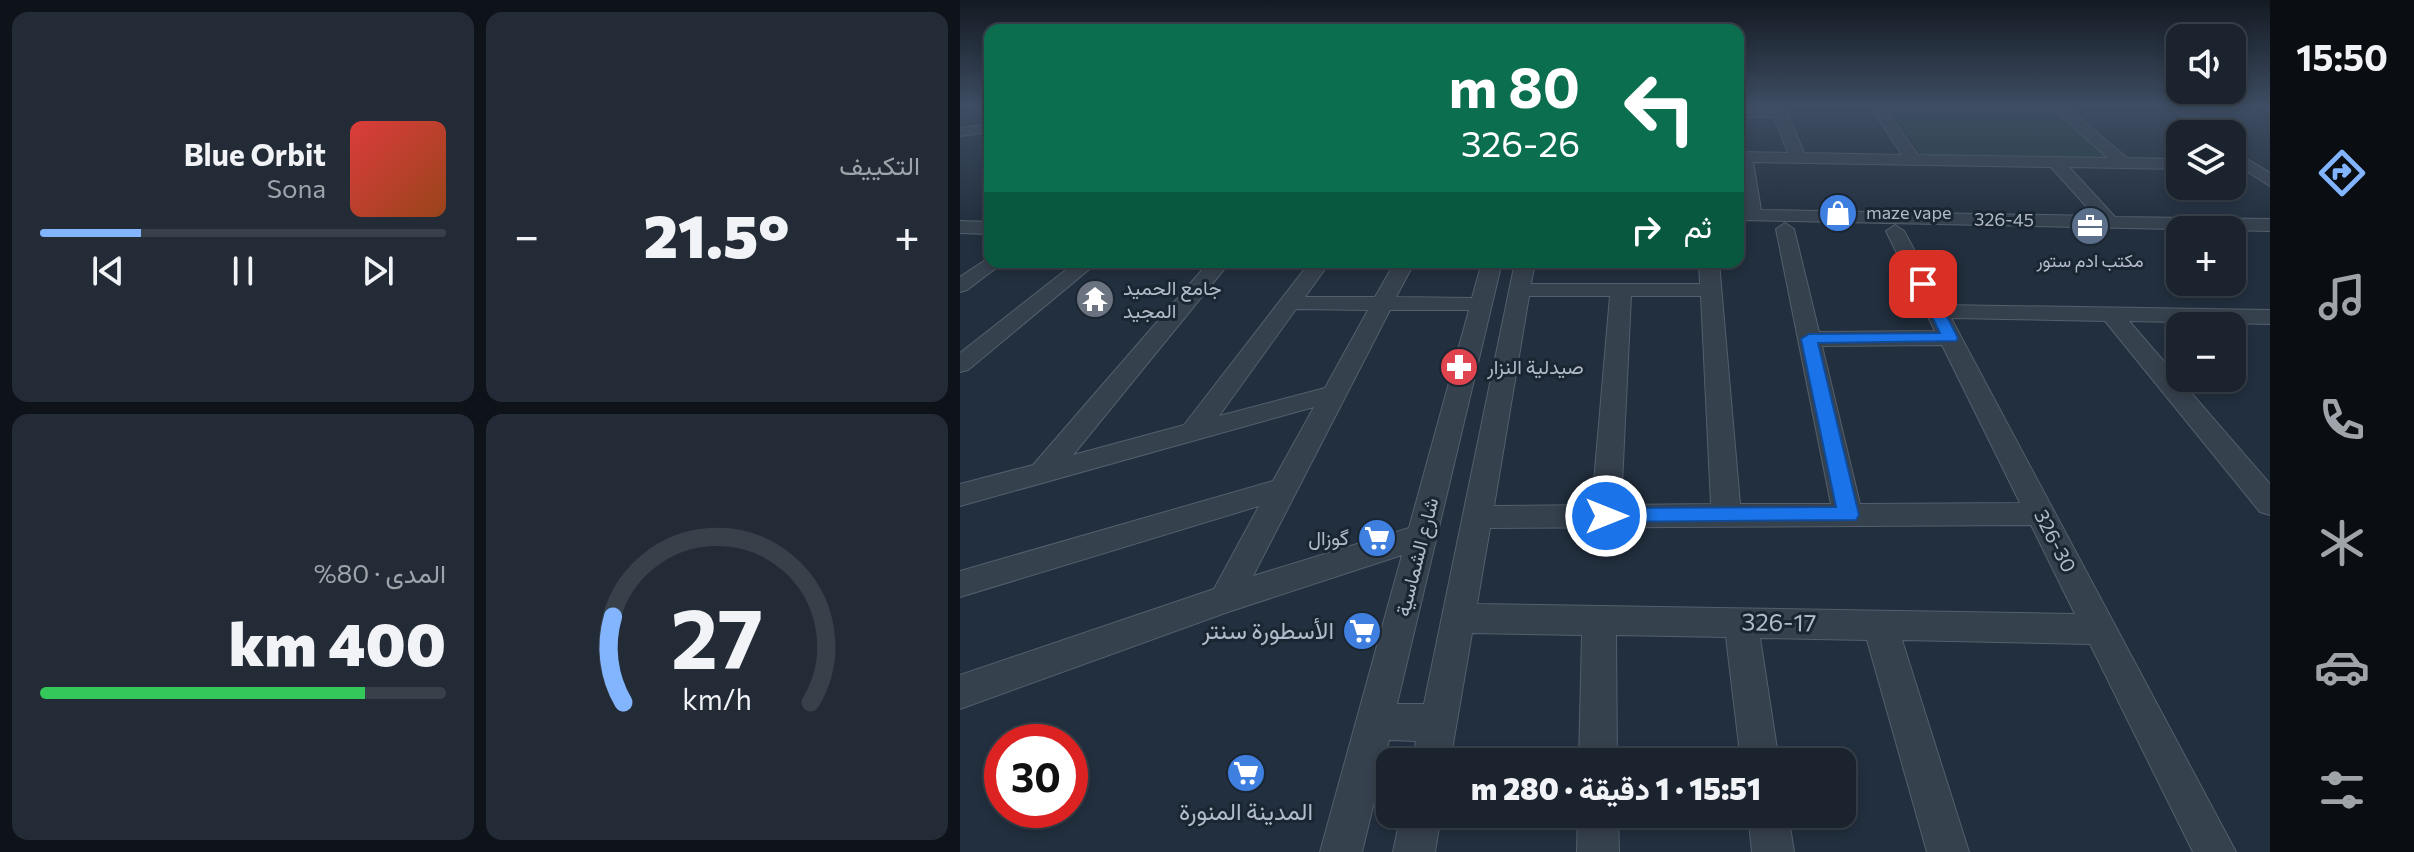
<!DOCTYPE html>
<html lang="ar">
<meta charset="utf-8">
<style>
:root{--surface:#1a232e;--page:#232b36;--text:#f1f3f6;--muted:#9fa4aa;--line:#38404a;--accent:#82b5fe}
body{margin:0;font-family:Commissioner,Vazirmatn,sans-serif;background:var(--page);color:var(--text);direction:rtl;height:100vh;display:flex;flex-direction:column;font-size:30px;white-space:nowrap}
*{box-sizing:border-box;margin:0}
p{font-size:26px;color:var(--muted)}
.icon{flex:none;width:44px;height:44px;fill:none;stroke:currentColor;stroke-width:2;stroke-linecap:round;stroke-linejoin:round}
.map{position:relative;flex:1;overflow:hidden;direction:ltr}
.sheet{display:flex;flex-direction:column;gap:12px;padding:12px;background:#0e1319;width:960px}
.sheet>*{flex:none}
.guide{position:absolute;left:24px;top:24px;width:760px;height:244px;border-radius:16px;box-shadow:0 4px 12px #0003,0 0 0 2px var(--line);direction:rtl;background:#0b6e4f;color:#fff;overflow:hidden}
.fabs{position:absolute;left:1206px;top:24px;display:grid;gap:16px}
.fabs a{display:grid;place-items:center;width:80px;height:80px;border-radius:16px;background:var(--surface);box-shadow:0 4px 12px #0003,0 0 0 2px var(--line);font-size:40px}
.speed{position:absolute;left:24px;top:724px;display:flex;gap:16px;font-size:40px;font-weight:700;text-align:center}
.speed>*{display:grid;place-content:center;width:104px;height:104px;border-radius:50%;background:var(--surface);box-shadow:0 4px 12px #0003,0 0 0 2px var(--line);line-height:1}
.speed .limit{border:12px solid #d22;background:#fff;color:#111}
.pin{position:absolute;display:grid;place-items:center;width:68px;height:68px;color:#fff;margin:-34px;border-radius:16px;box-shadow:0 4px 12px #0006}
.me{position:absolute;width:88px;margin:-44px;rotate:90deg;stroke-linejoin:round;filter:drop-shadow(0 0 6px #0008)}
.turn{display:flex;align-items:center;gap:28px;height:168px;padding:0 32px;font-size:36px}
.turn .icon{width:104px;height:104px;stroke-width:2.5}
.turn b{display:block;font-size:56px;line-height:68px}
.then{display:flex;align-items:center;height:76px;padding:0 32px;background:#0003;gap:16px;font-size:30px}
.big{font-size:60px;font-weight:800;line-height:1.1}
.sheet .card{flex:1;display:flex;flex-direction:column;justify-content:center;gap:12px;min-width:0;padding:0 28px;border-radius:16px;background:var(--page)}
.sheet .dial{align-items:center;gap:0}
.dial svg{height:208px;overflow:visible;fill:none;stroke:var(--line);stroke-width:7;stroke-linecap:round;text-anchor:middle}
.dial text{fill:var(--text);stroke:none}
.song{display:flex;align-items:center;gap:24px}
.cover{width:96px;height:96px;border-radius:12px;background:linear-gradient(135deg,hsl(0 70% 55%),hsl(20 70% 35%))}
.played{height:8px;border-radius:4px;background:linear-gradient(90deg,var(--accent) 25%,var(--line) 25%)}
.keys{display:flex;justify-content:space-around;direction:ltr}
.heat{display:flex;justify-content:space-between;align-items:center;font-size:44px;direction:ltr}
.charge{height:12px;border-radius:6px;background:linear-gradient(90deg,#34c759 80%,var(--line) 0)}
.sheet .tiles{flex:1;display:grid;gap:12px;grid-template-columns:repeat(2,1fr)}
.trip{position:absolute;left:416px;top:748px;width:480px;height:80px;border-radius:16px;background:var(--surface);box-shadow:0 4px 12px #0003,0 0 0 2px var(--line);font-weight:800;line-height:80px;text-align:center;direction:rtl}
main{display:flex;flex:1;min-height:0}
.tabs{display:flex;flex-direction:column;width:144px;justify-content:space-around;align-items:center;background:#0a0e12;color:var(--muted)}
.tabs .icon{width:56px;height:56px}
.tabs .on{color:var(--accent)}
.tabs b{font-size:36px;color:var(--text)}
.map>svg:first-child{display:block}
</style>
<main>
<nav class="tabs">
<b>15:50</b>
<svg class="icon on" aria-label="directions" viewBox="0 0 24 24"><path d="M12 3l9 9-9 9-9-9zM9 14v-3h6M13 9l2 2-2 2"/></svg>
<svg class="icon" aria-label="music" viewBox="0 0 24 24"><path d="M9 18V5l10-2v13"/><circle cx="6" cy="18" r="3"/><circle cx="16" cy="16" r="3"/></svg>
<svg class="icon" aria-label="phone" viewBox="0 0 24 24"><path d="M5 4h4l2 5-3 2q2 4 5 5l2-3 5 2v4C11 20 4 13 5 4z"/></svg>
<svg class="icon" aria-label="climate" viewBox="0 0 24 24"><path d="M12 3v18M4 7l16 10M4 17L20 7"/></svg>
<svg class="icon" aria-label="car" viewBox="0 0 24 24"><path d="M5 17H2v-5l4-1 3-4h7l3 4 3 1v5h-3M9 17h6M6 11h13"/><circle cx="7" cy="17" r="2"/><circle cx="17" cy="17" r="2"/></svg>
<svg class="icon" aria-label="filters" viewBox="0 0 24 24"><path d="M4 7h16M4 17h16"/><circle cx="9" cy="7" r="2"/><circle cx="15" cy="17" r="2"/></svg>
</nav>
<div class="map">
<svg width="1310" height="852" viewBox="0 0 1310 852">
<rect width="100%" height="100%" fill="#222f3e"/>
<!-- green -->
<polygon fill="#243d3f" points="926,106 1092,106 1150,158 961,154"/>
<g fill="none" stroke-linecap="round" stroke-linejoin="round">
<!-- minor casing -->
<g stroke="#545e6c" stroke-width="2">
<g id="minor">
<path d="M810,106H824L844,153L942,155L910,106H924L958,155L1148,158L1090,106H1105L1167,158L1220,159V169L1109,167L1155,217L1310,219V231L778,220V210H783L778,152L828,153L814,117H778V109H811ZM793,162L1091,167L1135,216L801,210Z"/>
<polygon points="1209,106 1225,106 1265,134 1248,134"/>
<polygon points="30,124 30,132 0,136 0,128"/>
<polygon points="1272,150 1310,173 1310,186 1272,162"/>
<polygon points="0,221 30,222 30,234 0,233"/>
<path d="M825,223L834,229L859,332L975,331L926,231L935,225L944,231L984,305L1310,310V324L1169,321L1310,484V515L1300,512L1145,321L991,318L1276,852H1233L1130,644L942,640L1009,852H967L907,640L800,638L819,762H781L766,637L656,635L657,762H619L622,635L512,633L490,762H452L456,741L429,740L402,852H360L442,555L268,612L0,709V675L254,589L299,506L0,597V571L313,481L354,407L0,506V484L73,465L249,262H270L113,455L224,425L350,262H370L345,297H415L435,262H451L453,265L436,297L512,298L522,262H542L437,704H464L555,262H575L571,284H740L739,262H759L780,504H871L816,229ZM569,296H650L632,505L534,506ZM671,296H741L751,504L661,505ZM336,309L408,310L365,388L259,416ZM430,310H509L449,528L293,576ZM982,345L1060,503L900,504L862,346ZM1071,525L1115,614L517,604L530,528Z"/>
<polygon points="30,257 30,262 44,262 7,290 0,292 0,277"/>
<polygon points="116,262 138,262 8,370 0,372 0,353"/>
<polygon points="441,814 481,814 475,852 433,852"/>
<polygon points="618,814 658,814 659,852 617,852"/>
<polygon points="788,814 828,814 834,852 792,852"/>
</g>
</g>
<!-- minor -->
<use href="#minor" fill="#36414e" fill-rule="evenodd"/>
</g>
<!-- sky -->
<linearGradient id="sky" x2="0" y2="1"><stop stop-color="#131a22"/><stop offset="0.47" stop-color="#3e4d63"/><stop offset="1" stop-color="#3e4d63" stop-opacity="0"/></linearGradient>
<rect width="1310" height="225" fill="url(#sky)"/>
<!-- route -->
<polygon fill="#1a73e8" stroke="#114b97" stroke-width="2" points="963,280 970,284 998,338 996,341 858,343 899,515 896,520 638,522 635,516 638,511 646,508 876,507 841,339 849,334 980,333 956,284"/>
<!-- icons -->
<defs>
<g id="shop-disc" transform="scale(2)"><circle r="9.5" fill="#3f7fe0" stroke="#1b2633"/><path d="M-5-2.5h2.3a2.7 3.5 0 0 1 5.4 0H5L5.5 6h-11ZM-1.5-2.5h3a1.5 2.3 0 0 0-3 0Z" fill="#fff"/></g>
<g id="office-disc" transform="scale(2)"><circle r="9.5" fill="#5c6f8a" stroke="#1b2633"/><path d="M-6-3h4V-5.5h4V-3h4V5H-6ZM-1-4.5V-3h2v-1.5ZM-6 0V1H6V0Z" fill="#fff"/></g>
<g id="temple-disc" transform="scale(2)"><circle r="9.5" fill="#6b7280" stroke="#1b2633"/><path d="M0-6L5-2H3V0L6.5 2.5H4V6H1.5V3h-3V6H-4V2.5H-6.5L-3 0V-2H-5Z" fill="#fff"/></g>
<g id="pharmacy-disc" transform="scale(2)"><circle r="9.5" fill="#e0444e" stroke="#1b2633"/><path d="M-2-6h4v4h4v4h-4v4h-4v-4h-4v-4h4Z" fill="#fff"/></g>
<g id="supermarket-disc" transform="scale(2)"><circle r="9.5" fill="#3f7fe0" stroke="#1b2633"/><path d="M-6-5.5h2.5l.6 2H6L4.5 2H-2.5L-4.4-4H-6ZM-1.5 3.2a1.3 1.3 0 1 0 .1 0ZM3 3.2a1.3 1.3 0 1 0 .1 0Z" fill="#fff"/></g>
</defs>
<g fill-rule="evenodd">
<use href="#shop-disc" x="878" y="213"/>
<use href="#office-disc" x="1130" y="226"/>
<use href="#temple-disc" x="135" y="299"/>
<use href="#pharmacy-disc" x="499" y="367"/>
<use href="#supermarket-disc" x="417" y="538"/>
<use href="#supermarket-disc" x="402" y="631"/>
<use href="#supermarket-disc" x="286" y="773"/>
</g>
<g text-anchor="middle" stroke-width="6" stroke-linejoin="round" paint-order="stroke">
<!-- far-poi labels -->
<g font-size="18" fill="#b2bbc9" stroke="#1b2633" text-anchor="start">
<text x="906" y="219">maze vape</text>
<text x="1130" y="267" text-anchor="middle">مكتب ادم ستور</text>
</g>
<!-- far-street labels -->
<g font-size="18" fill="#b2bbc9" stroke="#1b2633">
<text transform="translate(1044 220) rotate(1)" y="6">326-45</text>
</g>
<!-- poi labels -->
<g font-size="20" fill="#b2bbc9" stroke="#1b2633" text-anchor="start">
<text x="163" y="295">جامع الحميد<tspan x="163" dy="23">المجيد</tspan></text>
<text x="527" y="374">صيدلية النزار</text>
<text x="389" y="545" text-anchor="end">گوزال</text>
</g>
<!-- street labels -->
<g font-size="20" fill="#b2bbc9" stroke="#1b2633">
<text transform="translate(1095 541) rotate(63)" y="7">326-30</text>
<text transform="translate(457 557) rotate(-76)" y="7">شارع الشماسية</text>
</g>
<!-- near-street labels -->
<g font-size="24" fill="#b2bbc9" stroke="#1b2633">
<text transform="translate(819 623) rotate(1)" y="8">326-17</text>
</g>
<!-- near-poi labels -->
<g font-size="24" fill="#b2bbc9" stroke="#1b2633" text-anchor="end">
<text x="374" y="639">الأسطورة سنتر</text>
<text x="286" y="820" text-anchor="middle">المدينة المنورة</text>
</g>
</g>
</svg>
<div class="fabs">
<a><svg class="icon" aria-label="sound" viewBox="0 0 24 24"><path d="M4 9h4l5-4v14l-5-4H4zM17 9q2 3 0 6"/></svg></a>
<a><svg class="icon" aria-label="layers" viewBox="0 0 24 24"><path d="M12 4l9 5-9 5-9-5zM3 14l9 5 9-5"/></svg></a>
<a>+</a>
<a>−</a>
</div>
<div class="speed"><div class="limit">30</div></div>
<div class="pin" style="left:963px;top:284px;background:#d93025"><svg class="icon" aria-label="arrive" viewBox="0 0 24 24"><path d="M6 21V4h12l-3 4 3 4H6"/></svg></div>
<svg class="me" style="left:646px;top:516px" viewBox="-20 -20 40 40"><circle r="17" fill="#1a73e8" stroke="#fff" stroke-width="3"/><path d="M0-11L8 9 0 5-8 9z" fill="#fff"/></svg>
<div class="trip">15:51 · 1 دقيقة · 280 m</div>
<div class="guide">
<div class="turn"><svg class="icon" aria-label="left" viewBox="0 0 24 24"><path d="M17 20v-9H6M10 6l-5 5 5 5"/></svg><div><b>80 m</b>326-26</div></div>
<div class="then">ثم<svg class="icon" aria-label="right" viewBox="0 0 24 24"><path d="M7 20v-9h11M14 6l5 5-5 5"/></svg></div>
</div>
</div>
<section class="sheet">
<div class="tiles">
<div class="card"><p>التكييف</p>
<div class="heat"><a>−</a><b class="big">21.5°</b><a>+</a></div>
</div>
<div class="card">
<div class="song"><i class="cover"></i><div><b>Blue Orbit</b><p>Sona</p></div></div>
<div class="played"></div>
<div class="keys"><svg class="icon" aria-label="previous" viewBox="0 0 24 24"><path d="M18 5L8 12l10 7zM5 5v14"/></svg><svg class="icon" aria-label="pause" viewBox="0 0 24 24"><path d="M8 5v14M16 5v14"/></svg><svg class="icon" aria-label="next" viewBox="0 0 24 24"><path d="M6 5l10 7-10 7zM19 5v14"/></svg></div>
</div>
<div class="card dial"><svg viewBox="0 0 100 80">
<path d="M14 69A42 42 0 1 1 86 69"/>
<path d="M14 69A42 42 0 0 1 10 36" stroke="#82b5fe"/>
<text x="50" y="56" font-size="32" font-weight="700">27</text>
<text x="50" y="72" font-size="11">km/h</text>
</svg></div>
<div class="card"><p>المدى · 80%</p><b class="big">400 km</b><div class="charge"></div></div>
</div>
</section>
</main>
